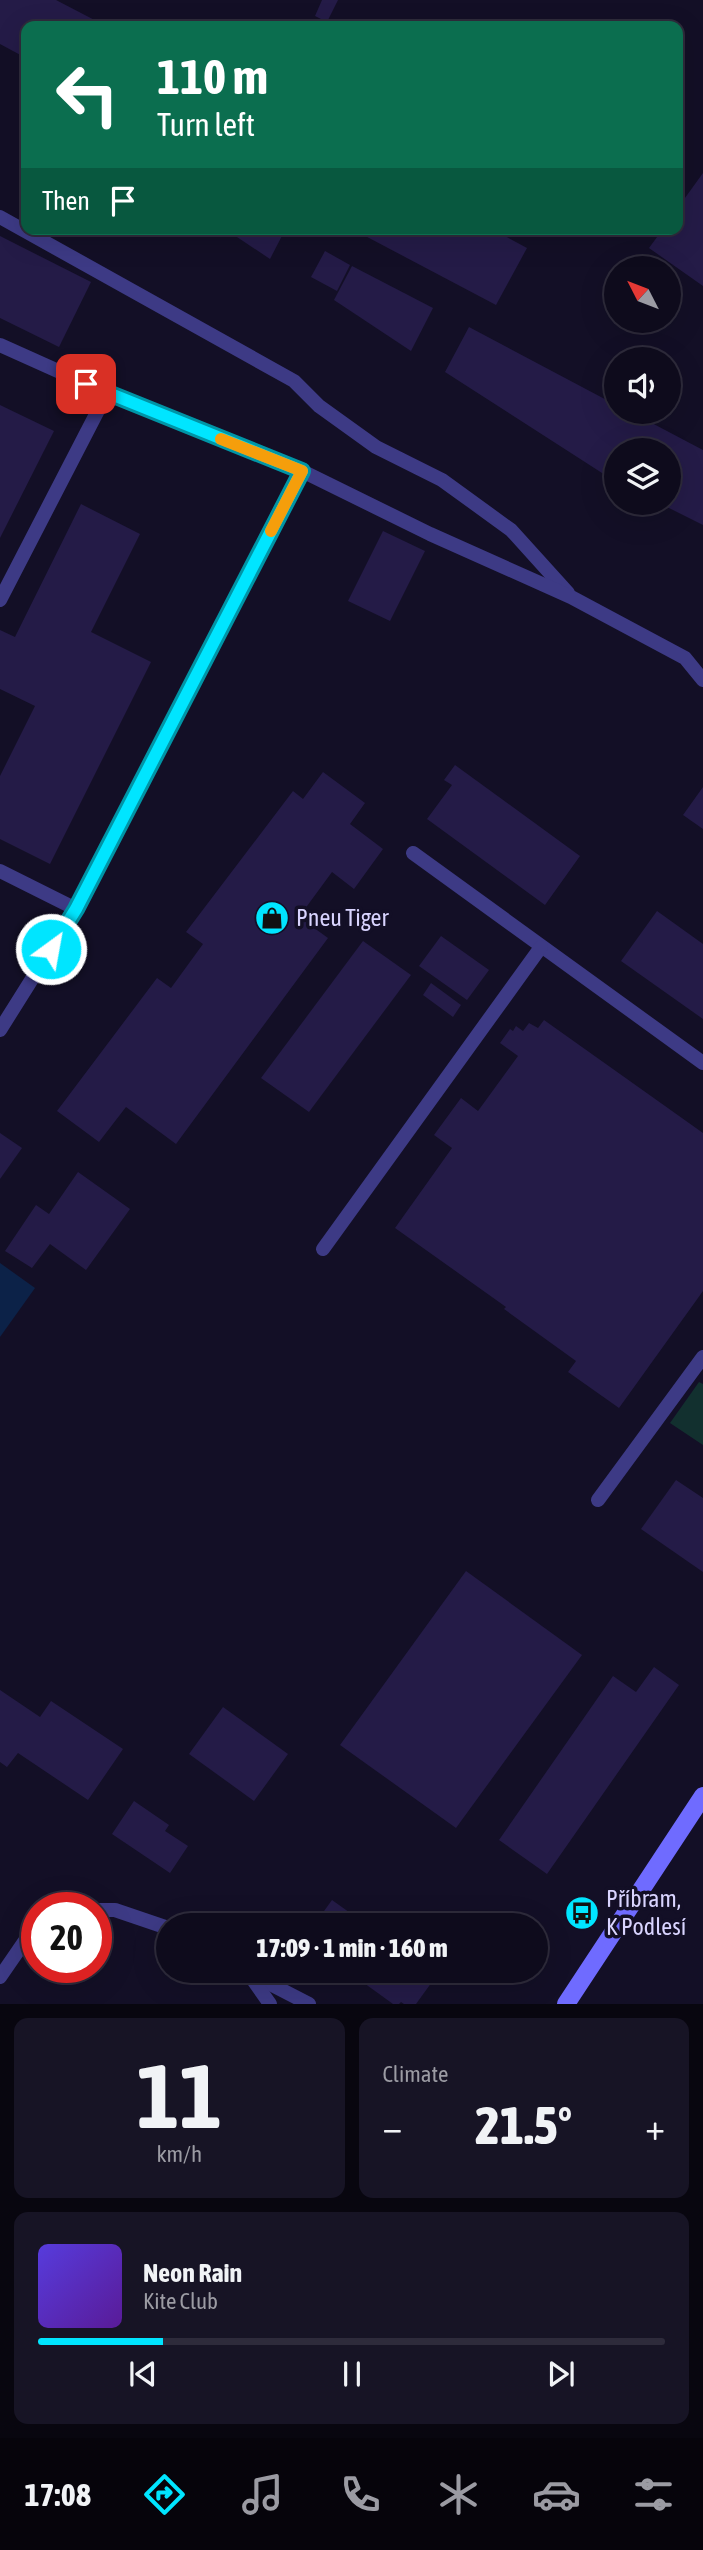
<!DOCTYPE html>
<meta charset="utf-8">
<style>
:root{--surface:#0e0b1c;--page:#171425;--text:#f1f3f6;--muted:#9b9ba3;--line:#2e2b3b;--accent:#00e5ff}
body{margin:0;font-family:"Asap Condensed",sans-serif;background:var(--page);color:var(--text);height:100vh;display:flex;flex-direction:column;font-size:26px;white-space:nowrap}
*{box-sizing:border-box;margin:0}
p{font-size:23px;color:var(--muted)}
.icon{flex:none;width:38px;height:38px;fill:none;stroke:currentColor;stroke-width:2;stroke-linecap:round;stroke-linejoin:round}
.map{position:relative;height:2004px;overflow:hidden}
.details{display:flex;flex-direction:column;gap:14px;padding:14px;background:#08060f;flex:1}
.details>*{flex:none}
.guide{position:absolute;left:21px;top:21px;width:662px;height:214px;border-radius:14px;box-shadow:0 7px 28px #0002,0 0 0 2px var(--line);background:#0b6e4f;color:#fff;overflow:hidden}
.needle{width:46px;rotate:312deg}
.tools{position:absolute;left:604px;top:256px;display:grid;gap:14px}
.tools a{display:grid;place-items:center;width:77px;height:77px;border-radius:50%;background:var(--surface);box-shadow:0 7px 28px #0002,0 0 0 2px var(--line);font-size:35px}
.speed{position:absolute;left:21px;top:1892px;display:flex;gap:14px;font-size:35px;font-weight:700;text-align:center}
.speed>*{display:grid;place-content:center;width:91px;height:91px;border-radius:50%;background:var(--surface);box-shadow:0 7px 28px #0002,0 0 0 2px var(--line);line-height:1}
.speed .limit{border:10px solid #d22;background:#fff;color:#111}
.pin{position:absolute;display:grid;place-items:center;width:60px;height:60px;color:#fff;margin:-30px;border-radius:14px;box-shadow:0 4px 10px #0006}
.me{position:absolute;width:77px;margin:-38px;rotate:32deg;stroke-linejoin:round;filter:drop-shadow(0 0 5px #0008)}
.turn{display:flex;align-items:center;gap:24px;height:147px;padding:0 21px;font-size:32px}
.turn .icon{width:91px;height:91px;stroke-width:2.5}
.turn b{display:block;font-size:49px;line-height:60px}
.then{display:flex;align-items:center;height:66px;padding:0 21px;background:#0003;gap:14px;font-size:26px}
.big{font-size:52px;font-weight:800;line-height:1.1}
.details .tile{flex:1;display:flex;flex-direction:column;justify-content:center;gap:10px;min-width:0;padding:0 24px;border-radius:14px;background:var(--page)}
.details .dial{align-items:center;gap:0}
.dial b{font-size:91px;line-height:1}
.song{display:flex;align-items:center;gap:21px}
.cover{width:84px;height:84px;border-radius:10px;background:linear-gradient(135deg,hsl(250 70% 55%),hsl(270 70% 35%))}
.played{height:7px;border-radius:4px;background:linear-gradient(90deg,var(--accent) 20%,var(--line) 20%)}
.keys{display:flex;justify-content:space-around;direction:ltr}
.heat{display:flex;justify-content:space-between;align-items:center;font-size:38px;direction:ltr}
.details .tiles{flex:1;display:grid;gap:14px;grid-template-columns:1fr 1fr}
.tile:last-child{grid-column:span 2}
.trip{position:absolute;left:156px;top:1913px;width:392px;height:70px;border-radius:35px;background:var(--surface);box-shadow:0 7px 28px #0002,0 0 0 2px var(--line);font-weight:800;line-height:70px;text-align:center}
.dock{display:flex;height:112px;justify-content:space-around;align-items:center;background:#06040b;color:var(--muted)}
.dock .icon{width:49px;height:49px}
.dock .current{color:var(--accent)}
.dock b{font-size:32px;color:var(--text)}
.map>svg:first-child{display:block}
</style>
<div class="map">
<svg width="703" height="2004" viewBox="0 0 703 2004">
<rect width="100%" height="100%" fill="#130f26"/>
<!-- green -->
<polygon fill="#12302f" points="699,1382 703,1384 703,1445 670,1423"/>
<!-- water -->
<polygon fill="#0c2248" points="0,1263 35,1288 0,1337"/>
<!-- building -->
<g fill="#241b47">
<polygon points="0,0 56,0 106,26 26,26 26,58 0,44"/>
<polygon points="322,0 338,0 327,22 315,16"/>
<polygon points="703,173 703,286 649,248 663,229 677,229 677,209"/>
<polygon points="225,229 279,229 284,232 270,259"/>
<polygon points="352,229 492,229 527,248 496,305"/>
<polygon points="0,236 91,282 59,347 0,318"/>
<polygon points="325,251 350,265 337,291 311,277"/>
<polygon points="352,266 433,308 411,351 334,300"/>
<polygon points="469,327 616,405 616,411 629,411 703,450 703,525 657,502 668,502 668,450 616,450 616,482 445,372"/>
<polygon points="0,405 54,431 0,538"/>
<polygon points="81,504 140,534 91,632 151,662 50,864 0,839 0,776 35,706 0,689 0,630 15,637"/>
<polygon points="383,531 425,551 390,621 348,601"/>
<polygon points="455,765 580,856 545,905 427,819 452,785 444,780"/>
<polygon points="323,772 365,803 350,824 383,849 354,889 332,872 299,917 328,938 176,1144 126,1107 99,1142 57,1111 157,978 171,988 203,944 186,932 293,791 303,799"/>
<polygon points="703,787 703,829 683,815"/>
<polygon points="657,911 703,944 703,1019 621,961"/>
<polygon points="441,936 489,970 467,1000 419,966"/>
<polygon points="363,941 411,975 309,1112 261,1078"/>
<polygon points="431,983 461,1005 453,1017 423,995"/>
<polygon points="544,1020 703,1133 703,1291 619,1408 568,1372 576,1361 504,1309 506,1307 395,1228 452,1148 434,1135 461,1098 478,1111 518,1056 500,1043 510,1029 513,1031 516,1026 523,1031 529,1023 538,1028"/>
<polygon points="0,1133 22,1148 0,1179"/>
<polygon points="78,1172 130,1209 86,1270 50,1244 32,1268 5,1251 36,1205 49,1214"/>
<polygon points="676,1480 703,1498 703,1572 641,1529"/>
<polygon points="466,1571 582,1655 456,1828 340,1745"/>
<polygon points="654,1667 679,1685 547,1874 499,1840 613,1676 636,1692"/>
<polygon points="0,1690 40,1717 51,1701 123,1749 88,1800 18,1753 7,1767 0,1762"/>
<polygon points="223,1707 288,1754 254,1801 189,1754"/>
<polygon points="134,1801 169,1825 165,1831 188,1846 170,1873 112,1834"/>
<polygon points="332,1900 367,1925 314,1925"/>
<polygon points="346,1970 431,1970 437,1975 416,2004 404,2004 401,2002 399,2004 393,2004"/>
</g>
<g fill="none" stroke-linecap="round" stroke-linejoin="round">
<!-- lane -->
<g stroke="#3d3a85" stroke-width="14">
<polyline points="0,217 294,381 319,406 376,447 442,480 511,530 568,593"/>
<polyline points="0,345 107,393 302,471 430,534 571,597 685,658 703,680"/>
<polyline points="0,600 107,393"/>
<polyline points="413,853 703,1063"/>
<polyline points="0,871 76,909"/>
<polyline points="0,1030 76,909 302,471"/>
<polyline points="323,1249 541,947"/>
<polyline points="598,1500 703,1357"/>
<polyline points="96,1910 115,1910 168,1928"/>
<polyline points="243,1970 309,2004"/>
<polyline points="0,1977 31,1932 37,1929"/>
<polyline points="251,1977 270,2004"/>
</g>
<!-- secondary -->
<polyline stroke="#6f6bff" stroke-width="18" points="566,2004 703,1796"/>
</g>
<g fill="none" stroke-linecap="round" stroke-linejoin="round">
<!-- route casing -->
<g stroke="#0095a6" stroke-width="18">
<polyline id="route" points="51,949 76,909 302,471 86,384"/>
</g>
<!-- route -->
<use href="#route" stroke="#00e5ff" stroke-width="12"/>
<!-- slow -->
<polyline stroke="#f59e0b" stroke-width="12" points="221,439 302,471 271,531"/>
</g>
<!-- icons -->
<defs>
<g id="shop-disc" transform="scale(1.75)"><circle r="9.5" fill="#00e5ff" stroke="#130f26"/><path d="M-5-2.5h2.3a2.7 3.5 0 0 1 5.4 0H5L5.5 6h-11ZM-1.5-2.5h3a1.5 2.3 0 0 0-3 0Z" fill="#111"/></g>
<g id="bus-disc" transform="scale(1.75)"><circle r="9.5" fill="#00e5ff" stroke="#130f26"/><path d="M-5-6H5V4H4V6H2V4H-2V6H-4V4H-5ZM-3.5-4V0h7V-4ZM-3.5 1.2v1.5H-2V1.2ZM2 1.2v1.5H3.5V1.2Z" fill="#111"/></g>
</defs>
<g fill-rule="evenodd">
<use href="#shop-disc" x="272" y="918"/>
<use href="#bus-disc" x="582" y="1913"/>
</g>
<g text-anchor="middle" stroke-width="7" stroke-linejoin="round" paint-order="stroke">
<!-- poi labels -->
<g font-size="24" fill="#d9d4ff" stroke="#130f26" text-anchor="start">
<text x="296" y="926">Pneu Tiger</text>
<text x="606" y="1907">Příbram,<tspan x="606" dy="28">K Podlesí</tspan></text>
</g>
</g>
</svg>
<div class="tools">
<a><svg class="needle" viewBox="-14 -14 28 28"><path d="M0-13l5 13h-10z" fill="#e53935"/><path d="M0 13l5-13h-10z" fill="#9b9ba3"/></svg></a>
<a><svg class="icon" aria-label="sound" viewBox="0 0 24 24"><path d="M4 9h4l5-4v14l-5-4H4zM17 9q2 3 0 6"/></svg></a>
<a><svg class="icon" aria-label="layers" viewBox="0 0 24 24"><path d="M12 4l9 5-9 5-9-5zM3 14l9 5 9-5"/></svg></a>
</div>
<div class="speed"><div class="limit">20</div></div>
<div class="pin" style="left:86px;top:384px;background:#d93025"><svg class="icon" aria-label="arrive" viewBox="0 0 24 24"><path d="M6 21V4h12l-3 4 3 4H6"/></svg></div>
<svg class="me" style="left:51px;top:949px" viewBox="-20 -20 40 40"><circle r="17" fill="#00e5ff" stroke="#fff" stroke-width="3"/><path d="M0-11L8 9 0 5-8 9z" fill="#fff"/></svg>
<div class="trip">17:09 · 1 min · 160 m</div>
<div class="guide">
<div class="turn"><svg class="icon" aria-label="left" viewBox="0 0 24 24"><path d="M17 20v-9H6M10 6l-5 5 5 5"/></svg><div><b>110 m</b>Turn left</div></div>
<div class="then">Then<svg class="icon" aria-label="arrive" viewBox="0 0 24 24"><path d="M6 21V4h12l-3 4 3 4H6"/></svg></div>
</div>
</div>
<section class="details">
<div class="tiles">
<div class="tile dial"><b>11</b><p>km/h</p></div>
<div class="tile"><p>Climate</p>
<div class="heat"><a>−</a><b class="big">21.5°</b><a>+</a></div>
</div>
<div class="tile">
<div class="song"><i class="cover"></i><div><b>Neon Rain</b><p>Kite Club</p></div></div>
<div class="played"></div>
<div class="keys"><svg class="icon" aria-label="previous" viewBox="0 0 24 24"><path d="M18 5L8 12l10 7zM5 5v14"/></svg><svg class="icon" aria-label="pause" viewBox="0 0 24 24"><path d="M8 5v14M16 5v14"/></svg><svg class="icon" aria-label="next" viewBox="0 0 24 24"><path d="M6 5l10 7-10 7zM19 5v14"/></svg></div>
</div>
</div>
</section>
<nav class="dock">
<b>17:08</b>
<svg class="icon current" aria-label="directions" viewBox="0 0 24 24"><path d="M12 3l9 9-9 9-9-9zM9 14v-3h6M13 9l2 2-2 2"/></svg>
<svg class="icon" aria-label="music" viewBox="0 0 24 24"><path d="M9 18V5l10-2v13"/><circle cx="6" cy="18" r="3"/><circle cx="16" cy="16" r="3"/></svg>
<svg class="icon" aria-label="phone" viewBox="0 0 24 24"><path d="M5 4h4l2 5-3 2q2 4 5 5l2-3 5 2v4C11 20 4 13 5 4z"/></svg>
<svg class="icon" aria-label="climate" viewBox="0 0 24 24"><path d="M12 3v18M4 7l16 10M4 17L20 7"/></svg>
<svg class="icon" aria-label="car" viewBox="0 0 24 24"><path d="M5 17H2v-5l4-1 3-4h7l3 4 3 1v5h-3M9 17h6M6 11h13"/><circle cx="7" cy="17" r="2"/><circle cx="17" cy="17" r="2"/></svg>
<svg class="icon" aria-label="filters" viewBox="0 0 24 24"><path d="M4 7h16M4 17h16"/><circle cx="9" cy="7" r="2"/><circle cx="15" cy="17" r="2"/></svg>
</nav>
